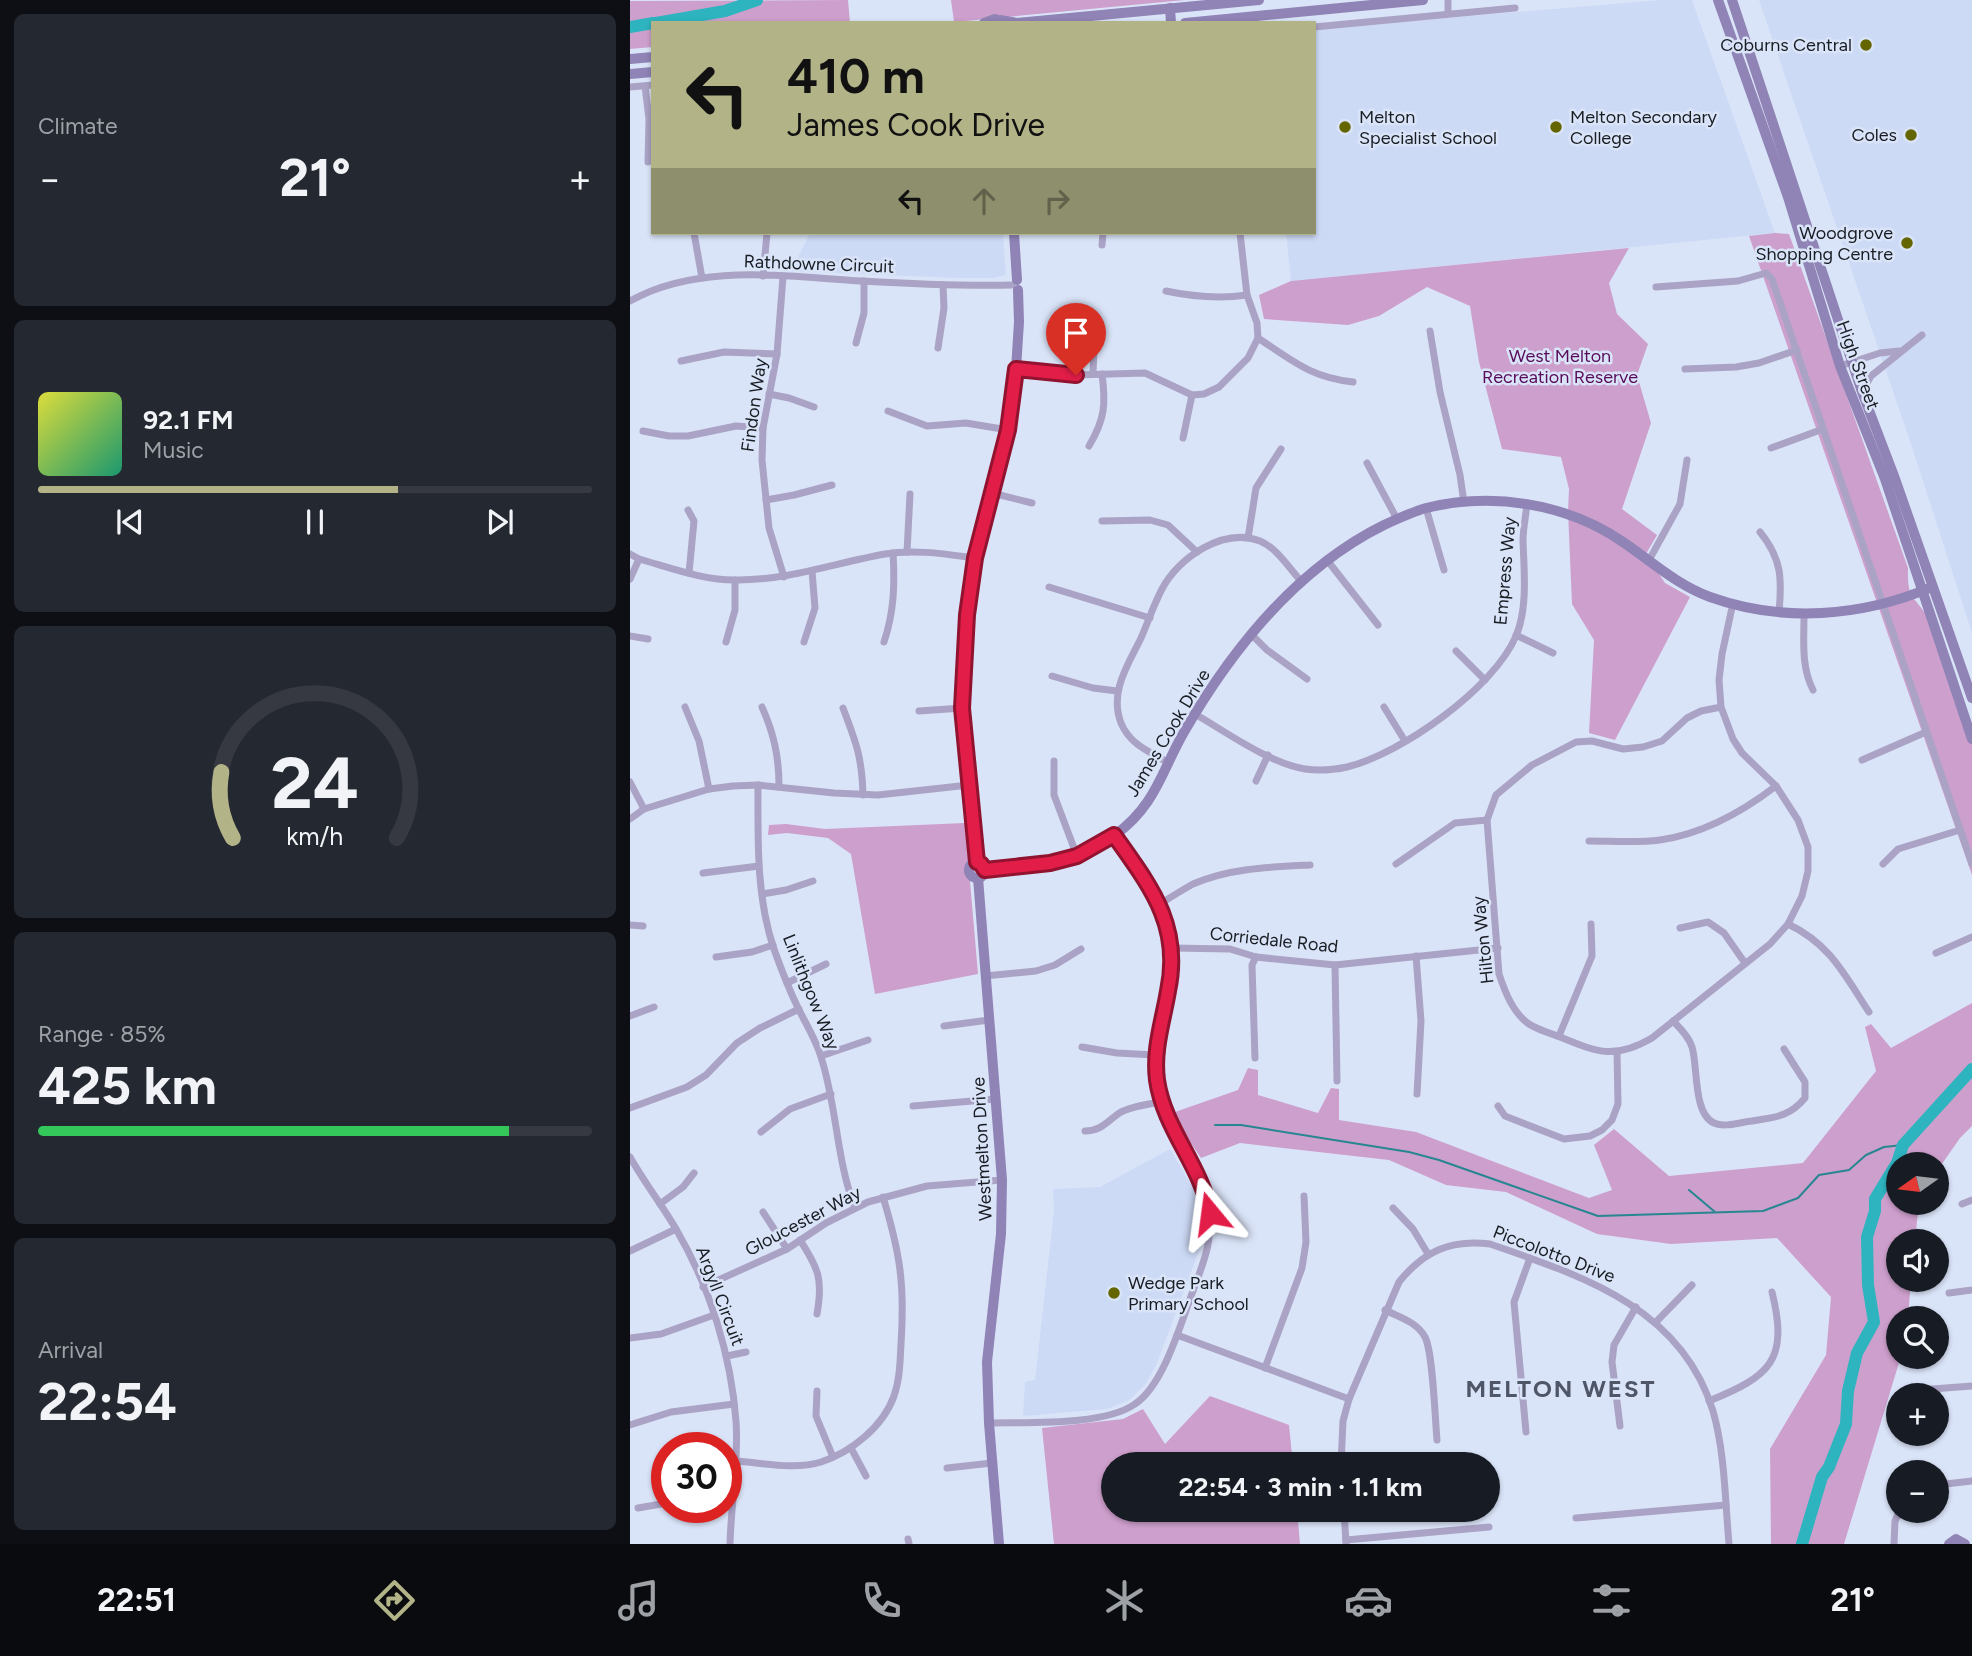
<!DOCTYPE html>
<meta charset="utf-8">
<style>
:root{--surface:#171b24;--page:#242831;--text:#f1f3f6;--muted:#9ea1a6;--line:#363941;--accent:#b2b387}
body{margin:0;font-family:Figtree,sans-serif;background:var(--page);color:var(--text);height:100vh;display:flex;flex-direction:column;font-size:26px;white-space:nowrap}
*{box-sizing:border-box;margin:0}
p{font-size:23px;color:var(--muted)}
.icon{flex:none;width:38px;height:38px;fill:none;stroke:currentColor;stroke-width:2;stroke-linecap:round;stroke-linejoin:round}
.map{position:relative;flex:1;overflow:hidden}
.details{display:flex;flex-direction:column;gap:14px;padding:14px;background:#0d0f14;width:630px}
.details>*{flex:none}
.top-card{position:absolute;left:21px;top:21px;width:665px;height:214px;border-radius:0px;box-shadow:0 2px 5px #0004;background:#b2b387;color:#111;overflow:hidden}
.needle{width:46px;rotate:256deg}
.buttons{position:absolute;left:1256px;top:1152px;display:grid;gap:14px}
.buttons a{display:grid;place-items:center;width:63px;height:63px;border-radius:50%;background:var(--surface);box-shadow:0 2px 5px #0004;font-size:35px}
.speed{position:absolute;left:21px;top:1432px;display:flex;gap:14px;font-size:35px;font-weight:700;text-align:center}
.speed>*{display:grid;place-content:center;width:91px;height:91px;border-radius:50%;background:var(--surface);box-shadow:0 2px 5px #0004;line-height:1}
.speed .limit{border:10px solid #d22;background:#fff;color:#111}
.pin{position:absolute;display:grid;place-items:center;width:60px;height:60px;color:#fff;margin:-72px -30px;border-radius:50% 50% 50% 0;rotate:-45deg;box-shadow:0 0 7px #0007}
.pin .icon{rotate:45deg}
.me{position:absolute;width:77px;margin:-38px;rotate:344deg;stroke-linejoin:round;filter:drop-shadow(0 0 5px #0008)}
.turn{display:flex;align-items:center;gap:24px;height:147px;padding:0 21px;font-size:32px}
.turn .icon{width:91px;height:91px;stroke-width:2.5}
.turn b{display:block;font-size:49px;line-height:60px}
.lanes{display:flex;align-items:center;height:66px;padding:0 21px;background:#0003;justify-content:center;gap:35px;direction:ltr}
.lanes .off{opacity:.35}
.big{font-size:52px;font-weight:700;line-height:1.1}
.details .tile{flex:1;display:flex;flex-direction:column;justify-content:center;gap:10px;min-width:0;padding:0 24px;border-radius:10px;background:var(--page)}
.details .dial{align-items:center;gap:0}
.dial svg{height:182px;overflow:visible;fill:none;stroke:var(--line);stroke-width:7;stroke-linecap:round;text-anchor:middle}
.dial text{fill:var(--text);stroke:none}
.song{display:flex;align-items:center;gap:21px}
.cover{width:84px;height:84px;border-radius:10px;background:linear-gradient(135deg,hsl(60 70% 55%),hsl(160 70% 35%))}
.played{height:7px;border-radius:4px;background:linear-gradient(90deg,var(--accent) 65%,var(--line) 65%)}
.keys{display:flex;justify-content:space-around;direction:ltr}
.heat{display:flex;justify-content:space-between;align-items:center;font-size:38px;direction:ltr}
.charge{height:10px;border-radius:5px;background:linear-gradient(90deg,#34c759 85%,var(--line) 0)}
.trip{position:absolute;left:471px;top:1452px;width:399px;height:70px;border-radius:35px;background:var(--surface);box-shadow:0 2px 5px #0004;font-weight:700;line-height:70px;text-align:center}
.tab-bar{display:flex;height:112px;justify-content:space-around;align-items:center;background:#090b0e;color:var(--muted)}
.tab-bar .icon{width:49px;height:49px}
.tab-bar .selected{color:var(--accent)}
.tab-bar b{font-size:32px;color:var(--text)}
main{display:flex;flex:1;min-height:0}
.map>svg:first-child{display:block}
</style>
<main>
<section class="details">
<div class="tile"><p>Climate</p>
<div class="heat"><a>−</a><b class="big">21°</b><a>+</a></div>
</div>
<div class="tile">
<div class="song"><i class="cover"></i><div><b>92.1 FM</b><p>Music</p></div></div>
<div class="played"></div>
<div class="keys"><svg class="icon" aria-label="previous" viewBox="0 0 24 24"><path d="M18 5L8 12l10 7zM5 5v14"/></svg><svg class="icon" aria-label="pause" viewBox="0 0 24 24"><path d="M8 5v14M16 5v14"/></svg><svg class="icon" aria-label="next" viewBox="0 0 24 24"><path d="M6 5l10 7-10 7zM19 5v14"/></svg></div>
</div>
<div class="tile dial"><svg viewBox="0 0 100 80">
<path d="M14 69A42 42 0 1 1 86 69"/>
<path d="M14 69A42 42 0 0 1 9 40" stroke="#b2b387"/>
<text x="50" y="56" font-size="32" font-weight="700">24</text>
<text x="50" y="72" font-size="11">km/h</text>
</svg></div>
<div class="tile"><p>Range · 85%</p><b class="big">425 km</b><div class="charge"></div></div>
<div class="tile"><p>Arrival</p><b class="big">22:54</b></div>
</section>
<div class="map">
<svg width="1342" height="1544" viewBox="0 0 1342 1544">
<rect width="100%" height="100%" fill="#dae4f8"/>
<!-- built -->
<g fill="#cddaf6">
<polygon points="1031,0 1062,0 1145,233 661,281 656,233 684,233 684,29"/>
<polygon points="1129,0 1342,0 1342,633 1280,441"/>
<polygon points="180,233 373,233 376,275 364,278 326,278 161,271"/>
<polygon points="540,1149 568,1197 572,1214 573,1240 527,1363 516,1384 498,1401 477,1409 393,1416 395,1382 405,1380 424,1211 423,1189 470,1187"/>
</g>
<!-- green -->
<g fill="#cd9fcc">
<polygon points="218,0 220,23 23,23 23,47 0,49 0,1"/>
<polygon points="321,0 555,0 324,22"/>
<path d="M1145,233L1159,234L1278,568C1277,603 1285,594 1300,621L1342,740V875L1119,236Z"/>
<polygon points="999,248 979,283 987,314 1018,344 1007,375 1021,423 992,509 1027,535 1016,554 1035,583 1060,597 985,740 959,733 964,640 942,604 938,511 939,489 931,457 872,449 849,362 840,306 797,287 749,316 718,325 634,319 629,295 661,281"/>
<polygon points="335,823 348,974 245,994 221,854 198,838 157,833 138,835 139,825 156,824 195,829"/>
<polygon points="1342,1003 1342,1126 1330,1138 1307,1171 1307,1164 1269,1164 1269,1202 1289,1202 1285,1241 1269,1241 1269,1279 1281,1279 1278,1318 1269,1318 1269,1356 1271,1356 1214,1544 1141,1544 1140,1449 1196,1355 1201,1297 1147,1238 1041,1244 967,1234 876,1192 816,1185 759,1160 610,1143 571,1158 556,1136 545,1112 608,1090 618,1068 628,1070 628,1095 688,1113 701,1088 709,1089 709,1120 786,1132 959,1198 982,1190 964,1145 984,1129 1039,1176 1173,1163 1246,1071 1235,1027 1241,1024 1261,1048"/>
<polygon points="580,1396 659,1425 663,1465 483,1465 483,1510 667,1510 670,1544 424,1544 412,1428 493,1419 513,1409 535,1444"/>
</g>
<g fill="none" stroke-linecap="round" stroke-linejoin="round">
<!-- stream -->
<g stroke="#278690" stroke-width="2">
<polyline points="585,1125 611,1125 779,1152 809,1160 968,1216 1133,1211 1168,1198 1189,1175 1219,1170 1236,1155 1254,1147 1273,1145"/>
<polyline points="1059,1190 1085,1212"/>
</g>
<!-- river -->
<g stroke="#2eb4bf" stroke-width="12">
<polyline points="26,23 95,11 127,0"/>
<polyline points="0,27 23,23"/>
<polyline points="1172,1544 1192,1477 1199,1467 1216,1424 1218,1391 1227,1353 1244,1322 1238,1285 1237,1237 1245,1211 1245,1199 1267,1163 1273,1145 1342,1069"/>
</g>
<!-- street -->
<g stroke="#aba3c5" stroke-width="7">
<polyline points="818,14 818,0"/>
<polyline points="684,27 885,8"/>
<polyline points="15,86 19,119 18,162"/>
<polyline points="0,87 23,85"/>
<polyline points="64,233 72,278"/>
<polyline points="472,245 473,233"/>
<polyline points="133,276 137,233"/>
<polyline points="153,277 147,354 133,428 132,460 139,528 154,577"/>
<polyline points="1026,287 1108,281 1136,273 1142,279 1342,864"/>
<path d="M536,291C564,297 588,299 617,295"/>
<path d="M0,301C69,262 156,277 232,281C282,284 332,286 382,285"/>
<polyline points="800,331 810,392 830,475 834,503"/>
<path d="M628,338C663,361 680,377 723,382"/>
<polyline points="226,343 234,313 234,281"/>
<polyline points="308,348 314,308 313,285"/>
<polyline points="51,361 94,352 147,354"/>
<polyline points="1210,366 1250,353 1269,351"/>
<polyline points="386,369 446,375 515,373 562,395 574,394 589,387 618,358 628,338 627,323 617,295 610,233"/>
<polyline points="1055,369 1106,367 1129,363 1167,350"/>
<polyline points="463,373 465,323"/>
<polyline points="1232,392 1241,376 1292,335"/>
<polyline points="139,394 159,398 184,407"/>
<polyline points="258,411 297,426 336,423 378,430"/>
<polyline points="13,431 39,436 58,436 106,426 133,428"/>
<polyline points="553,438 562,395"/>
<path d="M459,446C475,419 476,404 472,374"/>
<polyline points="1141,448 1193,429"/>
<polyline points="737,463 767,519"/>
<polyline points="362,493 402,503"/>
<polyline points="136,500 164,495 202,485"/>
<polyline points="796,508 814,570"/>
<polyline points="58,510 64,521 59,573"/>
<polyline points="472,521 520,520 538,525 567,552"/>
<path d="M1130,532C1152,559 1152,579 1149,612"/>
<polyline points="618,538 626,488 651,449"/>
<polyline points="277,552 280,494"/>
<path d="M0,554L9,559C41,568 75,581 108,580C159,580 205,563 255,554C284,549 315,554 345,558"/>
<polyline points="697,560 748,625"/>
<polyline points="1018,562 1050,504 1057,460"/>
<polyline points="0,579 9,559"/>
<polyline points="419,587 520,618"/>
<path d="M1174,615C1174,641 1171,666 1183,690"/>
<polyline points="621,634 637,650 677,679"/>
<polyline points="886,635 923,653"/>
<polyline points="0,636 18,639"/>
<polyline points="96,642 105,610 105,580"/>
<polyline points="174,642 185,608 182,571"/>
<path d="M254,642C264,612 265,585 263,553"/>
<polyline points="826,651 855,680"/>
<polyline points="422,676 463,688 487,691"/>
<polyline points="55,707 69,741 79,789"/>
<path d="M132,707C144,734 149,757 149,786"/>
<polyline points="754,707 775,741"/>
<path d="M1091,707L1071,711L1057,718L1032,741L1013,747L993,749L962,741L946,742L902,765L866,795L857,820L869,974C875,992 883,1013 899,1024C908,1030 920,1033 930,1037C967,1052 984,1060 1022,1038L1140,944L1158,924L1172,896L1178,871V847L1168,820L1146,786L1112,753L1103,739L1091,707L1089,680L1092,654L1103,603"/>
<path d="M213,708C226,742 232,757 233,795"/>
<polyline points="289,711 332,708"/>
<path d="M565,714C596,732 639,763 675,769C688,771 703,770 717,767C771,754 864,688 886,636C898,608 894,570 893,541C893,528 896,516 897,503"/>
<polyline points="1232,760 1296,732"/>
<polyline points="424,761 424,795 447,856"/>
<path d="M539,763C520,752 500,745 491,723C479,692 498,665 511,638C518,622 524,604 532,589C548,558 593,527 630,541C647,548 659,568 671,581"/>
<polyline points="626,781 638,755"/>
<polyline points="0,782 14,809"/>
<path d="M128,785C128,839 126,897 144,949C151,969 159,989 168,1008C176,1024 186,1040 191,1057C207,1106 206,1159 225,1208"/>
<polyline points="0,819 14,809 79,789 103,786 128,785 204,793 248,795 339,785"/>
<path d="M959,841C982,841 1007,843 1030,840C1073,834 1112,812 1146,786"/>
<polyline points="766,864 825,823 857,820"/>
<polyline points="1253,864 1268,849 1330,830"/>
<polyline points="73,873 129,866"/>
<polyline points="132,894 156,890 183,881"/>
<path d="M530,904C541,897 552,890 563,884C600,868 640,867 680,865"/>
<path d="M1158,924C1200,944 1214,974 1239,1012"/>
<polyline points="0,925 13,926"/>
<polyline points="1050,928 1078,922 1094,933 1115,963"/>
<polyline points="542,948 600,949 626,957 705,965 868,948"/>
<polyline points="1306,953 1342,937"/>
<polyline points="786,956 791,1021 787,1094"/>
<polyline points="86,957 122,952 143,945"/>
<polyline points="705,965 707,1081"/>
<polyline points="355,976 406,971 425,965 451,949"/>
<polyline points="157,983 196,964"/>
<polyline points="0,1016 24,1007"/>
<path d="M1043,1021C1050,1028 1059,1037 1062,1047C1068,1066 1063,1114 1084,1123C1095,1128 1111,1122 1122,1121C1146,1117 1159,1117 1175,1098V1082L1154,1049"/>
<polyline points="314,1026 359,1020"/>
<polyline points="929,1036 962,956 961,924"/>
<polyline points="452,1047 487,1053 525,1055"/>
<polyline points="191,1056 238,1040"/>
<polyline points="625,1058 622,965 626,957"/>
<polyline points="283,1106 366,1099"/>
<polyline points="868,1106 875,1116 934,1139 960,1136 972,1130 982,1120 988,1104 987,1052"/>
<polyline points="0,1108 57,1087 76,1075 107,1043 130,1028 169,1009"/>
<path d="M455,1131C472,1131 478,1120 491,1112C503,1106 518,1104 532,1102"/>
<polyline points="131,1132 160,1109 201,1094"/>
<path d="M0,1157C14,1182 32,1205 46,1229C80,1287 101,1355 106,1421C109,1462 101,1503 100,1544"/>
<polyline points="30,1204 53,1187 64,1173"/>
<polyline points="1332,1204 1342,1200"/>
<polyline points="763,1208 783,1229 798,1254"/>
<polyline points="133,1212 157,1249"/>
<path d="M170,1240C189,1269 193,1280 187,1314"/>
<polyline points="0,1251 46,1229"/>
<polyline points="73,1287 157,1249 196,1223 238,1202 297,1186 372,1180"/>
<polyline points="1319,1293 1342,1290"/>
<path d="M755,1310C769,1317 787,1322 795,1337C803,1352 805,1419 807,1440"/>
<polyline points="1026,1322 1062,1285"/>
<polyline points="547,1335 719,1399"/>
<polyline points="0,1338 31,1334 84,1315"/>
<polyline points="97,1356 116,1352"/>
<polyline points="635,1368 672,1268 676,1242 674,1196"/>
<polyline points="1302,1389 1342,1386"/>
<polyline points="187,1391 186,1416 203,1457"/>
<path d="M1079,1401C1140,1376 1159,1361 1142,1292"/>
<path d="M359,1423C397,1422 474,1426 505,1404C532,1386 548,1332 559,1302C570,1270 586,1240 578,1205C569,1159 533,1127 527,1078C523,1047 533,1019 539,989C551,924 520,885 484,835"/>
<polyline points="0,1425 41,1412 104,1404"/>
<polyline points="990,1426 982,1362 984,1345 1006,1307"/>
<polyline points="896,1432 884,1302 900,1258"/>
<polyline points="221,1448 236,1476"/>
<path d="M106,1461C133,1463 165,1470 191,1462C221,1452 253,1427 264,1396C270,1379 270,1361 271,1344C275,1284 270,1253 253,1197"/>
<path d="M711,1465L713,1421L719,1399L769,1282C794,1251 821,1239 860,1244C952,1276 1051,1307 1083,1411C1095,1453 1095,1500 1099,1544"/>
<polyline points="317,1468 362,1463"/>
<polyline points="1307,1485 1342,1481"/>
<polyline points="8,1508 37,1503"/>
<polyline points="714,1510 716,1544"/>
<polyline points="946,1518 1096,1505"/>
<polyline points="278,1539 279,1544"/>
<polyline points="716,1540 859,1527"/>
<polyline points="1264,1544 1265,1521 1270,1510"/>
</g>
<!-- secondary -->
<g stroke="#9083b5" stroke-width="10">
<polyline points="1088,0 1158,197 1210,366 1255,479 1342,739"/>
<polyline points="1102,0 1232,392 1264,476 1342,698"/>
<polyline points="540,8 541,23"/>
<polyline points="370,20 387,23 629,0"/>
<polyline points="354,23 365,19 373,23"/>
<polyline points="555,23 793,0"/>
<polyline points="0,59 23,57"/>
<polyline points="0,74 23,72"/>
<polyline points="384,233 387,280"/>
<polyline points="347,862 332,708 334,666 345,558 378,430 386,369 389,322 388,290"/>
<circle cx="347" cy="870" r="8"/>
<path d="M355,870C401,865 446,863 485,835C526,805 531,772 554,732C602,649 667,568 754,525C767,519 782,512 796,508C863,492 936,503 993,542C1021,561 1047,585 1080,597C1153,623 1231,617 1302,587"/>
<polyline points="348,878 372,1180 371,1234 357,1362 359,1423 369,1544"/>
<polyline points="1319,1544 1326,1539 1335,1544"/>
</g>
</g>
<g fill="none" stroke-linecap="round" stroke-linejoin="round">
<!-- route casing -->
<g stroke="#92132f" stroke-width="18">
<path id="route" d="M446,375L386,369L378,430L345,558L337,615L332,708L347,862L351,864L355,870L420,863L447,856L484,835C520,886 552,925 538,991C533,1021 523,1049 527,1080C534,1129 571,1165 580,1213"/>
</g>
<!-- route -->
<use href="#route" stroke="#e11d48" stroke-width="12"/>
</g>
<!-- markers -->
<g fill="#656500" stroke="#dae4f8" stroke-width="2.5">
<circle cx="1236" cy="45" r="7"/>
<circle cx="715" cy="127" r="7"/>
<circle cx="926" cy="127" r="7"/>
<circle cx="1281" cy="135" r="7"/>
<circle cx="1277" cy="243" r="7"/>
<circle cx="484" cy="1293" r="7"/>
</g>
<g text-anchor="middle" stroke-width="5" stroke-linejoin="round" paint-order="stroke">
<!-- poi labels -->
<g font-size="18" fill="#181c23" stroke="#dae4f8" text-anchor="end">
<text x="1222" y="51">Coburns Central</text>
<text x="729" y="123" text-anchor="start">Melton<tspan x="729" dy="21">Specialist School</tspan></text>
<text x="940" y="123" text-anchor="start">Melton Secondary<tspan x="940" dy="21">College</tspan></text>
<text x="1267" y="141">Coles</text>
<text x="1263" y="239">Woodgrove<tspan x="1263" dy="21">Shopping Centre</tspan></text>
<text x="498" y="1289" text-anchor="start">Wedge Park<tspan x="498" dy="21">Primary School</tspan></text>
</g>
<!-- street labels -->
<g font-size="18" fill="#181c23" stroke="#dae4f8">
<text transform="translate(189 264) rotate(2)" y="6">Rathdowne Circuit</text>
<text transform="translate(1228 365) rotate(70)" y="6">High Street</text>
<text transform="translate(124 405) rotate(-82)" y="6">Findon Way</text>
<text transform="translate(875 571) rotate(-85)" y="6">Empress Way</text>
<text transform="translate(538 733) rotate(-59)" y="6">James Cook Drive</text>
<text transform="translate(644 940) rotate(6)" y="6">Corriedale Road</text>
<text transform="translate(853 940) rotate(-96)" y="6">Hilton Way</text>
<text transform="translate(181 992) rotate(68)" y="6">Linlithgow Way</text>
<text transform="translate(352 1149) rotate(-93)" y="6">Westmelton Drive</text>
<text transform="translate(173 1221) rotate(-28)" y="6">Gloucester Way</text>
<text transform="translate(924 1254) rotate(21)" y="6">Piccolotto Drive</text>
<text transform="translate(90 1296) rotate(69)" y="6">Argyll Circuit</text>
</g>
<!-- park labels -->
<g font-size="18" fill="#580b5a" stroke="#dae4f8">
<text x="930" y="362">West Melton<tspan x="930" dy="21">Recreation Reserve</tspan></text>
</g>
<!-- district labels -->
<g font-size="24" font-weight="bold" letter-spacing="2" fill="#4e5667" stroke="#dae4f8">
<text x="931" y="1397">MELTON WEST</text>
</g>
</g>
</svg>
<div class="buttons">
<a><svg class="needle" viewBox="-14 -14 28 28"><path d="M0-13l5 13h-10z" fill="#e53935"/><path d="M0 13l5-13h-10z" fill="#9ea1a6"/></svg></a>
<a><svg class="icon" aria-label="sound" viewBox="0 0 24 24"><path d="M4 9h4l5-4v14l-5-4H4zM17 9q2 3 0 6"/></svg></a>
<a><svg class="icon" aria-label="search" viewBox="0 0 24 24"><circle cx="10" cy="10" r="6"/><path d="M15 15l6 6"/></svg></a>
<a>+</a>
<a>−</a>
</div>
<div class="speed"><div class="limit">30</div></div>
<div class="pin" style="left:446px;top:375px;background:#d93025"><svg class="icon" aria-label="arrive" viewBox="0 0 24 24"><path d="M6 21V4h12l-3 4 3 4H6"/></svg></div>
<svg class="me" style="left:580px;top:1213px" viewBox="-20 -20 40 40"><path d="M0-17L14 15 0 8-14 15z" fill="#e11d48" stroke="#fff" stroke-width="4"/></svg>
<div class="trip">22:54 · 3 min · 1.1 km</div>
<div class="top-card">
<div class="turn"><svg class="icon" aria-label="left" viewBox="0 0 24 24"><path d="M17 20v-9H6M10 6l-5 5 5 5"/></svg><div><b>410 m</b>James Cook Drive</div></div>
<div class="lanes"><svg class="icon" aria-label="left" viewBox="0 0 24 24"><path d="M17 20v-9H6M10 6l-5 5 5 5"/></svg><svg class="icon off" aria-label="ahead" viewBox="0 0 24 24"><path d="M12 20V5M6 11l6-6 6 6"/></svg><svg class="icon off" aria-label="right" viewBox="0 0 24 24"><path d="M7 20v-9h11M14 6l5 5-5 5"/></svg></div>
</div>
</div>
</main>
<nav class="tab-bar">
<b>22:51</b>
<svg class="icon selected" aria-label="directions" viewBox="0 0 24 24"><path d="M12 3l9 9-9 9-9-9zM9 14v-3h6M13 9l2 2-2 2"/></svg>
<svg class="icon" aria-label="music" viewBox="0 0 24 24"><path d="M9 18V5l10-2v13"/><circle cx="6" cy="18" r="3"/><circle cx="16" cy="16" r="3"/></svg>
<svg class="icon" aria-label="phone" viewBox="0 0 24 24"><path d="M5 4h4l2 5-3 2q2 4 5 5l2-3 5 2v4C11 20 4 13 5 4z"/></svg>
<svg class="icon" aria-label="climate" viewBox="0 0 24 24"><path d="M12 3v18M4 7l16 10M4 17L20 7"/></svg>
<svg class="icon" aria-label="car" viewBox="0 0 24 24"><path d="M5 17H2v-5l4-1 3-4h7l3 4 3 1v5h-3M9 17h6M6 11h13"/><circle cx="7" cy="17" r="2"/><circle cx="17" cy="17" r="2"/></svg>
<svg class="icon" aria-label="filters" viewBox="0 0 24 24"><path d="M4 7h16M4 17h16"/><circle cx="9" cy="7" r="2"/><circle cx="15" cy="17" r="2"/></svg>
<b>21°</b>
</nav>
